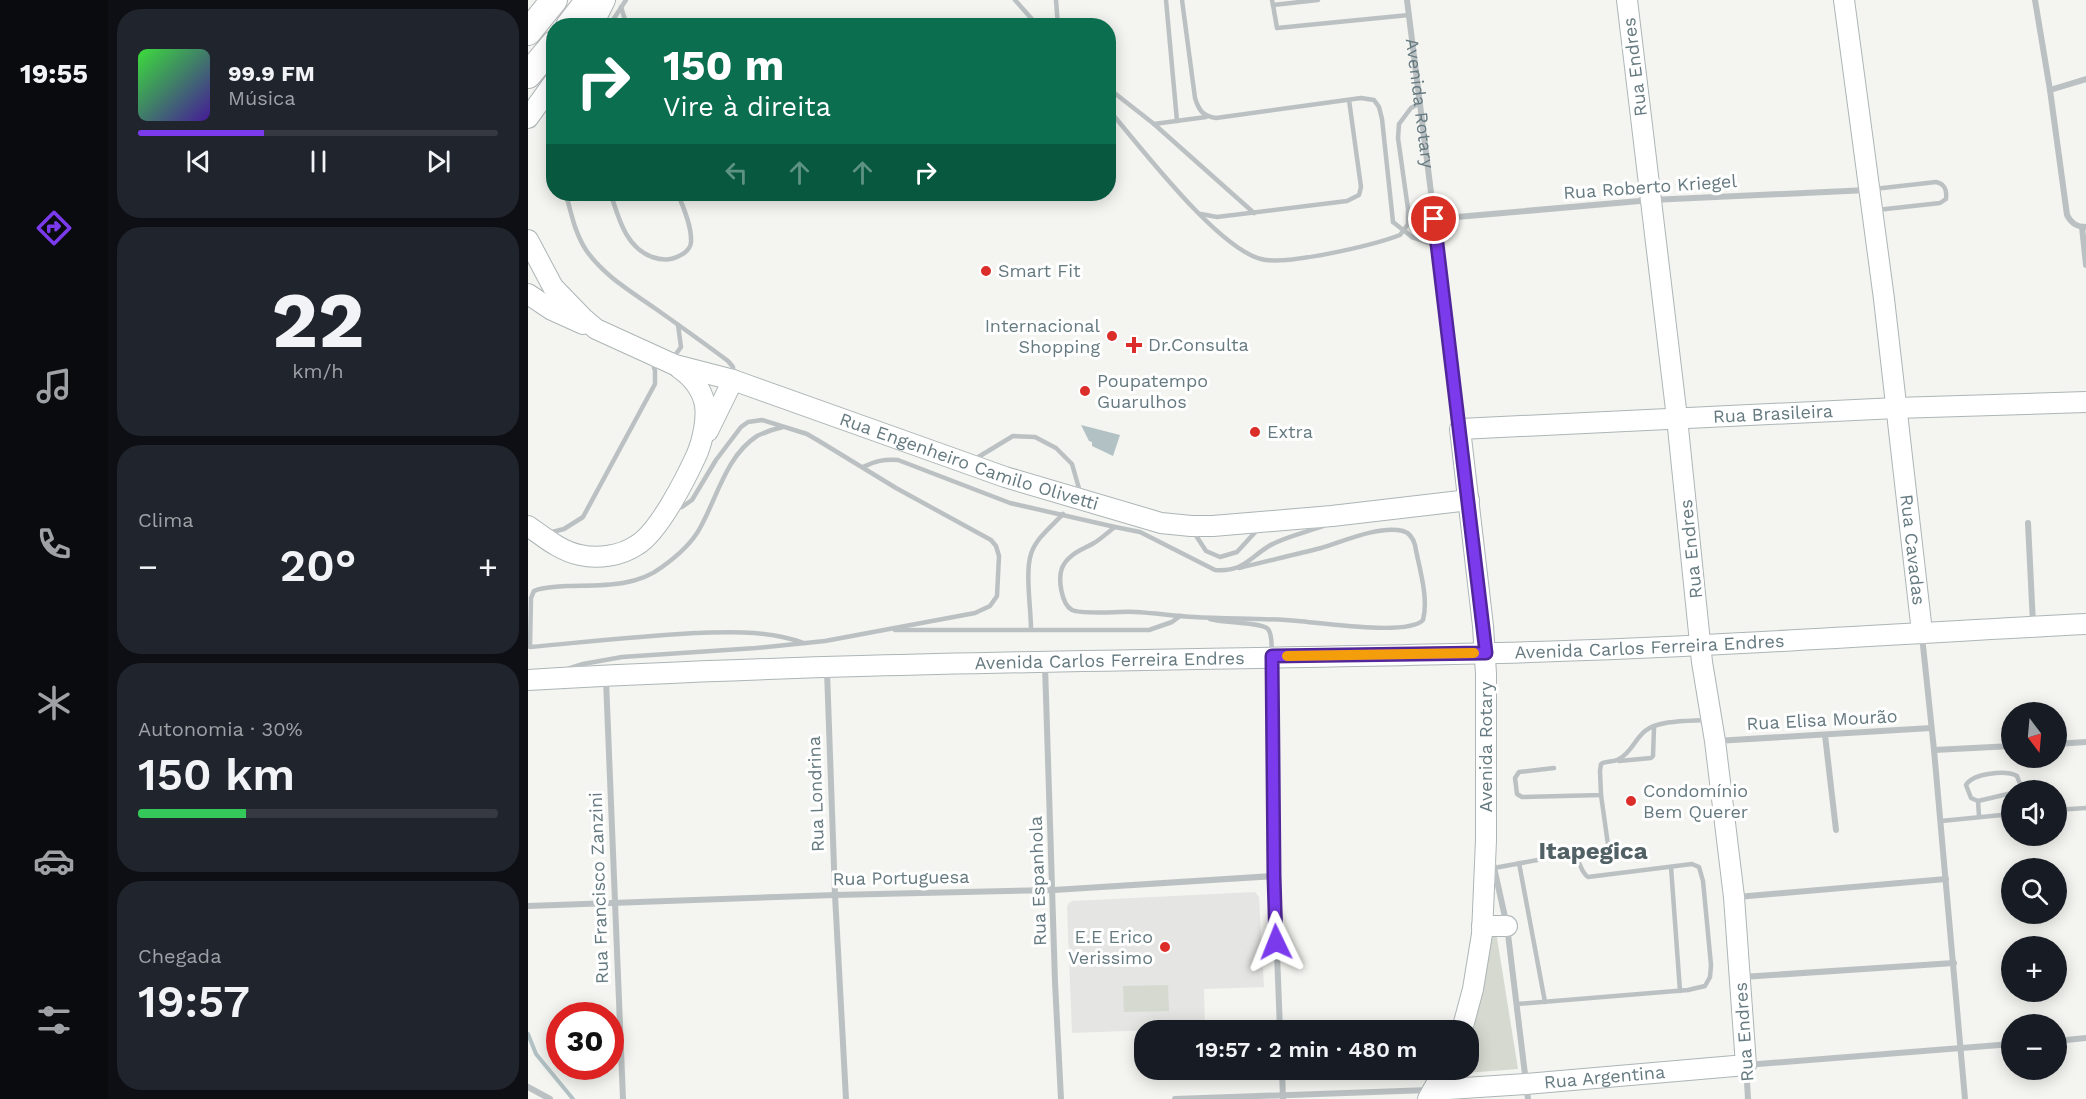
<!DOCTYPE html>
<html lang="pt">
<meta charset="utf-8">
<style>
:root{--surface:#171b24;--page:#20242c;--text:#f1f3f6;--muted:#9ea1a6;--line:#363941;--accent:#7c3aed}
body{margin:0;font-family:"Work Sans",sans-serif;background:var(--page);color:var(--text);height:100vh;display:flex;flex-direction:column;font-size:22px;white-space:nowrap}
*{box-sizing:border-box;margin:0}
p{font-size:20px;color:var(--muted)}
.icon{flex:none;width:33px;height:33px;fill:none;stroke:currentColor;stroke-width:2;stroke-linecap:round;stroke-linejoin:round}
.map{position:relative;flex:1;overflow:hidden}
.sheet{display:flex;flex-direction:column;gap:9px;padding:9px;background:#0d0f14;width:420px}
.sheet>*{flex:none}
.top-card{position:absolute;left:18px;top:18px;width:570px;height:183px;border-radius:24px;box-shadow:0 3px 15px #0003;background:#0b6e4f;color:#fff;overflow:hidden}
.needle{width:39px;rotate:164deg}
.buttons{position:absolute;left:1473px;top:702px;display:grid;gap:12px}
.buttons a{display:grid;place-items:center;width:66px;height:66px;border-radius:50%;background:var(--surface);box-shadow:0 3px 15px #0003;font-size:30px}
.speed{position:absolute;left:18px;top:1002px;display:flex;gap:12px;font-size:30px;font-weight:700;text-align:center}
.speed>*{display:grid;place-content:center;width:78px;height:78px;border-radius:50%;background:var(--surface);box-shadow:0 3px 15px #0003;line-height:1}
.speed .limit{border:9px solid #d22;background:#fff;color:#111}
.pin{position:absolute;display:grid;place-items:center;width:51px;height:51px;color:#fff;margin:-26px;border:3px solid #fff;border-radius:50%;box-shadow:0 2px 6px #0007}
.me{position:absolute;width:66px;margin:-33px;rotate:358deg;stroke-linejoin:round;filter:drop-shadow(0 0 4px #0008)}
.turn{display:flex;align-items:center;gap:21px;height:126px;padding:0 18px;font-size:27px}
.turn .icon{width:78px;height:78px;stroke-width:2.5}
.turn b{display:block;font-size:42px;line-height:51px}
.lanes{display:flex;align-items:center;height:57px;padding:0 18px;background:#0003;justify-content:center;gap:30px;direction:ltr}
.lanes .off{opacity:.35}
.big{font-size:45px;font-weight:600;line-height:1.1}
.sheet .card{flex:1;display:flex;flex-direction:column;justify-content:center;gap:9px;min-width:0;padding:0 21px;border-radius:24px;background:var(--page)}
.sheet .dial{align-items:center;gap:0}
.dial b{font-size:78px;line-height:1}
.song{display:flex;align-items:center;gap:18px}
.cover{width:72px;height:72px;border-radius:9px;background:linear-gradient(135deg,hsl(120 70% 55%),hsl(260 70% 35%))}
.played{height:6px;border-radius:3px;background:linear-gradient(90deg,var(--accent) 35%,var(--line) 35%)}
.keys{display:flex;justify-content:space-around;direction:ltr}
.heat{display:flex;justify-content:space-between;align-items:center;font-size:33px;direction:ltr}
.charge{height:9px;border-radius:4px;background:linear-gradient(90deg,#34c759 30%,var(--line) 0)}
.trip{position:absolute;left:606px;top:1020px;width:345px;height:60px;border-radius:24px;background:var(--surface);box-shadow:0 3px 15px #0003;font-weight:600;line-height:60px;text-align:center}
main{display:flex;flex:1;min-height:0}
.menu{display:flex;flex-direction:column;width:108px;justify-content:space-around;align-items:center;background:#090b0e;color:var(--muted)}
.menu .icon{width:42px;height:42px}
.menu .selected{color:var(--accent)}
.menu b{font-size:27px;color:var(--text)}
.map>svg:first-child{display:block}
</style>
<main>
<nav class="menu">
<b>19:55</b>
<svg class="icon selected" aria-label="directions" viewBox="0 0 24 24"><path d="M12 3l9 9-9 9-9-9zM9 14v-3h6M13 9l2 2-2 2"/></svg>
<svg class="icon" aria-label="music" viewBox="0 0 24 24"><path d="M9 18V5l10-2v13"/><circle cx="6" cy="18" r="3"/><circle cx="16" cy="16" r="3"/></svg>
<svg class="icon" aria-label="phone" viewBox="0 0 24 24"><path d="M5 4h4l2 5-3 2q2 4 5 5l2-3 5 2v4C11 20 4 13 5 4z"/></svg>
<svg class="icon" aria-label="climate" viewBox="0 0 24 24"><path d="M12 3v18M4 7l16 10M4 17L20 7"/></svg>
<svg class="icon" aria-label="car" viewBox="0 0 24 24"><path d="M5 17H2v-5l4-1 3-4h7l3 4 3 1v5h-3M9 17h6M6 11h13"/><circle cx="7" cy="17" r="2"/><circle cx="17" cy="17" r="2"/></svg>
<svg class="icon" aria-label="filters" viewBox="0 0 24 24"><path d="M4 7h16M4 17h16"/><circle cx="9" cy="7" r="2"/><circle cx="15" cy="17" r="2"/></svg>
</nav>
<section class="sheet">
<div class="card">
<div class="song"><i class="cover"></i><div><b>99.9 FM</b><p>Música</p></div></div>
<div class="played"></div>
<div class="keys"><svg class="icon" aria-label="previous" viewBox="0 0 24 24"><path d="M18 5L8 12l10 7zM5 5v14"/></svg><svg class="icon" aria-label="pause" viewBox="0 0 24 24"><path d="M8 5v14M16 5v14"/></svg><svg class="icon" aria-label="next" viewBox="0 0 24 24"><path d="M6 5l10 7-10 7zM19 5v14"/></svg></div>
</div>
<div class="card dial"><b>22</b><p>km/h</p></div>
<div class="card"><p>Clima</p>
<div class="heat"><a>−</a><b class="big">20°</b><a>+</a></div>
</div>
<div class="card"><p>Autonomia · 30%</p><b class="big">150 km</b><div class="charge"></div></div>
<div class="card"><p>Chegada</p><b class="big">19:57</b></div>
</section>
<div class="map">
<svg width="1558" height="1099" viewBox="0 0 1558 1099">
<rect width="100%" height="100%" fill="#f4f4f0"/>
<!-- built -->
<polygon fill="#e5e5e4" points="727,892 731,897 736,987 676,989 677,1028 544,1033 539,907 540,904 544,901"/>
<!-- green -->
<g fill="#d5d9d0">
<polygon points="966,919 990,1069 937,1073 938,1070 940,1070 941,1056"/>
<polygon points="640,985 641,1011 596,1012 595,986"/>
</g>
<!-- water -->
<polygon fill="#b2c2c4" points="553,425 592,435 585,456 564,446 564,442 561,441"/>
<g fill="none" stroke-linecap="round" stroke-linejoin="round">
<!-- stream -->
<polyline stroke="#b2c2c4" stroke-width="4" points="0,1034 8,1054 45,1099"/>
<!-- secondary casing -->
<g stroke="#adb5b7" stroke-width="22">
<g id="secondary">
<path id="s2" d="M1316,0L1356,299L1394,632"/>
<polyline points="64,26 77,0"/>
<polyline points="0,118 26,82"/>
<path id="s3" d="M0,240L25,287L54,317L68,329L147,365L205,380L477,477L633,523L663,526H685L804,516L941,500"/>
<polyline points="0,294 24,310 55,324"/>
<polyline points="180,431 205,380"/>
<path d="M0,526C16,537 32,551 52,555C70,559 93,556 109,545C131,532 158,478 169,454C175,440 179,419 177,405C174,389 164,377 151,368"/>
<path id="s4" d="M0,680C323,661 647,661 971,653C1167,648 1362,634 1558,624"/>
<polyline points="954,926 979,926"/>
<path id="s5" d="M934,1030L945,989L954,934L958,840V674L955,626L932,429L1368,408L1558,402"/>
<path id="s6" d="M905,1090L998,1084L1218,1065L1206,897L1187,741L1174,662L1149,418L1099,0"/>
<polyline points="900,1099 916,1070"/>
</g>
</g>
<!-- highway casing -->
<g stroke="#b0b5b7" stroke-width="28">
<g id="highway">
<polyline points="41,26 61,0"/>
<polyline points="0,32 26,0"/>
<polyline points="0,75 26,44"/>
</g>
</g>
<!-- lane -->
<g stroke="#bbc1c2" stroke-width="4.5">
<polyline points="487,0 510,26"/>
<polyline points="528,0 530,26"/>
<polyline points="638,0 649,121"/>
<path d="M654,0L667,98C671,111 675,116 688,118L833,98L846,100L851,107L854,119L865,222"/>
<polyline points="744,0 745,5 790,0"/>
<polyline points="745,5 749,28 881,15"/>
<polyline points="93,7 99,26"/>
<polyline points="81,26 98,0"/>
<polyline points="580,88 626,124 726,213"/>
<path d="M580,109C613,147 688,247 733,259C758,266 846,245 872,235L880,224V209L870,138L871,124L883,108L892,103"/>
<polyline points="626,124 678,117"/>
<path d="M1346,189L1408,182C1417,184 1419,190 1418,199L1412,203L1349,210"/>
<path d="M38,194C43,213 47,233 58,250C76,276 104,292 128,309C152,326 176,343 200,361L205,367V374"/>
<path d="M85,201C92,223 100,248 124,257C133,260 142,261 151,256C158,253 164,247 163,239C163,224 155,207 150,194"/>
<polyline points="673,214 689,217 819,201 831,195 833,187 821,100"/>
<polyline points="884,237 910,246"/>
<polyline points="145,358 153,347 150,325"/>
<path d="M255,427C246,429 237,432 229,436C198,456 189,498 172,528C164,543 148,557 134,567C107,588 70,585 38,586C28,587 15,587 6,591L3,598L2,647C57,642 112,636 167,633C205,632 240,630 276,643"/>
<polyline points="447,459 485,436 507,437 528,448 544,464 552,492"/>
<path d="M335,467C347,461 356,459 370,460L482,503L587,527"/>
<polyline points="665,531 678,551 692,557 709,552 731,528"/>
<polyline points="20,533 36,529 55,517 127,384 127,371 124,360"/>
<path d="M711,568C739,561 766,555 793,548C816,541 852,525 875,531C882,533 885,538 887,545C891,568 901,597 895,620C880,636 795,623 770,621C736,618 701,619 666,617C646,616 627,613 607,612C593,611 555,615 544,610C533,604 530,578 534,568C540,554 554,550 566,543C573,539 580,532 587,527L612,532L687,570C715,572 720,559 741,546C758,536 780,532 798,525"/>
<path d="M682,619C695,623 733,622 740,629C745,635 743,647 744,654"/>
<path d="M503,629C503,609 497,572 503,554C508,538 524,526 535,514"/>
<polyline points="367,630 621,630 644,622 652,616"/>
<polyline points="36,670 55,664 94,657 228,648 297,641 447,613 462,606 469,596 471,556 468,546 463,540 368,488 291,441 279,434 234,420 220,422 213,427 188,460 164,500 154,507 146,508"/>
<polyline points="1091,761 1123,758 1125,756 1126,728"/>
<path d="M1026,768L991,772L987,778L989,794L994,797L1073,795L1072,771L1073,764C1079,760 1085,763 1091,759C1103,753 1107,739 1117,731C1130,720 1160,721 1177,720"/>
<path d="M1484,793L1450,801L1443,798L1438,785C1445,773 1478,770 1489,776L1492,784L1489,790"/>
<polyline points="1073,795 1082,859"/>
<polyline points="1450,801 1451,816"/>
<polyline points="1528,810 1558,808"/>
<polyline points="1413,821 1484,814"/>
<polyline points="991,863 1017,1002"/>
<polyline points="1143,867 1152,991"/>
<path d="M966,868L1042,854C1053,857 1051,871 1060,877L1164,864L1171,867L1175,881L1183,965L1182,977L1177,986L1160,990L989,1004"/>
</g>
<!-- street -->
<g stroke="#bbc1c2" stroke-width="6">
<path id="s1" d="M879,0L932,425"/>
<path d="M1507,0L1522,90L1539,215C1543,223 1548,227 1558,227"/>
<polyline points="1522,90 1558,79"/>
<polyline points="906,219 1123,200 1340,190"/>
<polyline points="1554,227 1558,265"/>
<polyline points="1500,523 1505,624"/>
<polyline points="1394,636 1406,750 1437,1099"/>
<polyline points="744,659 746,876 752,1030"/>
<polyline points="517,665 527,982 533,1099"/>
<polyline points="299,671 307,895 318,1099"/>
<polyline points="78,680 95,1099"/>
<polyline points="1297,735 1308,830"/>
<polyline points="1188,741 1403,728"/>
<polyline points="1528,744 1558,742"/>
<polyline points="1406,750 1484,746"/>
<polyline points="965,863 979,926 1000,1099"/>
<polyline points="1209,897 1418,879"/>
<polyline points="0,906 307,895 526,890 746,876"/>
<polyline points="1214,977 1426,963"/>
<polyline points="1528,1041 1558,1038"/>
<polyline points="754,1070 755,1099"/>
<polyline points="0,1087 22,1099"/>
<polyline points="647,1099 901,1090"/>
<polyline points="1220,1099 1218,1065 1484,1044"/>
</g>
<!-- secondary -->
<use href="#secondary" stroke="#fff" stroke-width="20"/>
<!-- highway -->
<use href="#highway" stroke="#fff" stroke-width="26"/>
<!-- lane-bridge -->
<polyline stroke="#bbc1c2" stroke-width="4.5" points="865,222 884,237"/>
</g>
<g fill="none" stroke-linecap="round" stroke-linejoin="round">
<!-- route casing -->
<g stroke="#51269a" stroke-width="15">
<polyline id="route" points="748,942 746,876 744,656 958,653 906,219"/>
</g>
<!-- route -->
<use href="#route" stroke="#7c3aed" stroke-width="10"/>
<!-- slow -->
<polyline stroke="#f59e0b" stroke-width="10" points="759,656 946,653"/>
</g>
<!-- markers -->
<g fill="#db2e2a" stroke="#fff" stroke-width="2">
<circle cx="458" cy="271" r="6"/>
<circle cx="584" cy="336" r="6"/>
<path d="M603 336h6v6h6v6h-6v6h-6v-6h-6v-6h6z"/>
<circle cx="557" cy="391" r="6"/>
<circle cx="727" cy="432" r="6"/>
<circle cx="1103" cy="801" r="6"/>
<circle cx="637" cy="947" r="6"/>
</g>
<g text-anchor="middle" stroke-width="6" stroke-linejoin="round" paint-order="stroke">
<!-- street labels -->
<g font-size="18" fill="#657a80" stroke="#fff">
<text transform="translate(1107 67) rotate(-97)" y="6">Rua Endres</text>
<text dy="6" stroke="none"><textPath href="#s1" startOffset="104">Avenida Rotary</textPath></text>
<text transform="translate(1122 187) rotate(-4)" y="6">Rua Roberto Kriegel</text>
<text dy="6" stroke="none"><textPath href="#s5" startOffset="918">Rua Brasileira</textPath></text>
<text dy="6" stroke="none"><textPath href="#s3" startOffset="510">Rua Engenheiro Camilo Olivetti</textPath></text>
<text transform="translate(1163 549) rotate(-96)" y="6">Rua Endres</text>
<text dy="6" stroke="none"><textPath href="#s2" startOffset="554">Rua Cavadas</textPath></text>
<text dy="6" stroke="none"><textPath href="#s4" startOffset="1122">Avenida Carlos Ferreira Endres</textPath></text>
<text dy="6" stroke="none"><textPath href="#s4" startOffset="582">Avenida Carlos Ferreira Endres</textPath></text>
<text transform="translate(1294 720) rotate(-3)" y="6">Rua Elisa Mourão</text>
<text transform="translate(958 747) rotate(-90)" y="6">Avenida Rotary</text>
<text transform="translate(288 794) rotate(-92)" y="6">Rua Londrina</text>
<text transform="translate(373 878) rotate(-1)" y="6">Rua Portuguesa</text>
<text transform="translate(510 881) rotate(-92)" y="6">Rua Espanhola</text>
<text transform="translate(71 888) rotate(-92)" y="6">Rua Francisco Zanzini</text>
<text transform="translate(1216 1032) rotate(-94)" y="6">Rua Endres</text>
<text dy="6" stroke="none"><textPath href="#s6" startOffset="172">Rua Argentina</textPath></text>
</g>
<!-- poi labels -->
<g font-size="18" fill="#657a80" stroke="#fff" text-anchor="start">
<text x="470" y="277">Smart Fit</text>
<text x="572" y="332" text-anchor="end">Internacional<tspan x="572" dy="21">Shopping</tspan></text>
<text x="620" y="351">Dr.Consulta</text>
<text x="569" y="387">Poupatempo<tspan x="569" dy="21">Guarulhos</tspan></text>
<text x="739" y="438">Extra</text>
<text x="1115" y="797">Condomínio<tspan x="1115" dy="21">Bem Querer</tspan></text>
<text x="625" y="943" text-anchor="end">E.E Erico<tspan x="625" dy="21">Verissimo</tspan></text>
</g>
<!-- district labels -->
<g font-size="24" font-weight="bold" fill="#526166" stroke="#fff">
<text x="1065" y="859">Itapegica</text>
</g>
</g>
</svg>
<div class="buttons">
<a><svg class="needle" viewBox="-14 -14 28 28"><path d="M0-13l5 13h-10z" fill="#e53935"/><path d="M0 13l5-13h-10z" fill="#9ea1a6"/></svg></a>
<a><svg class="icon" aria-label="sound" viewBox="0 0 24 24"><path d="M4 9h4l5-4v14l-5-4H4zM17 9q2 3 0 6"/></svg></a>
<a><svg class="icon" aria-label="search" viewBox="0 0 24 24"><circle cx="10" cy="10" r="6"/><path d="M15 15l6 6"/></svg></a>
<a>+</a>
<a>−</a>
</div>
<div class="speed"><div class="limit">30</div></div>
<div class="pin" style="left:906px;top:219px;background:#d93025"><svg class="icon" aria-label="arrive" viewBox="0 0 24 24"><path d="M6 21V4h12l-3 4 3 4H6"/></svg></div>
<svg class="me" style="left:748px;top:942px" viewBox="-20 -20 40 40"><path d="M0-17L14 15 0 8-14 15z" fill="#7c3aed" stroke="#fff" stroke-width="4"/></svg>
<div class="trip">19:57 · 2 min · 480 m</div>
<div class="top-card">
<div class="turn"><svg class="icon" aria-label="right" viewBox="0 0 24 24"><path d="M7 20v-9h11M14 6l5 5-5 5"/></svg><div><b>150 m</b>Vire à direita</div></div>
<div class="lanes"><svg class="icon off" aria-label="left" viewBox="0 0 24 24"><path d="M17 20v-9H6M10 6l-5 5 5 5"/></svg><svg class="icon off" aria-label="ahead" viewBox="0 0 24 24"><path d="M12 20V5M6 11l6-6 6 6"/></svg><svg class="icon off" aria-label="ahead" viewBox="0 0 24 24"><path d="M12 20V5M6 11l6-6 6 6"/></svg><svg class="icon" aria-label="right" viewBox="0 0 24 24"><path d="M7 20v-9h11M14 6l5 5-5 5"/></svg></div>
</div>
</div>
</main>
